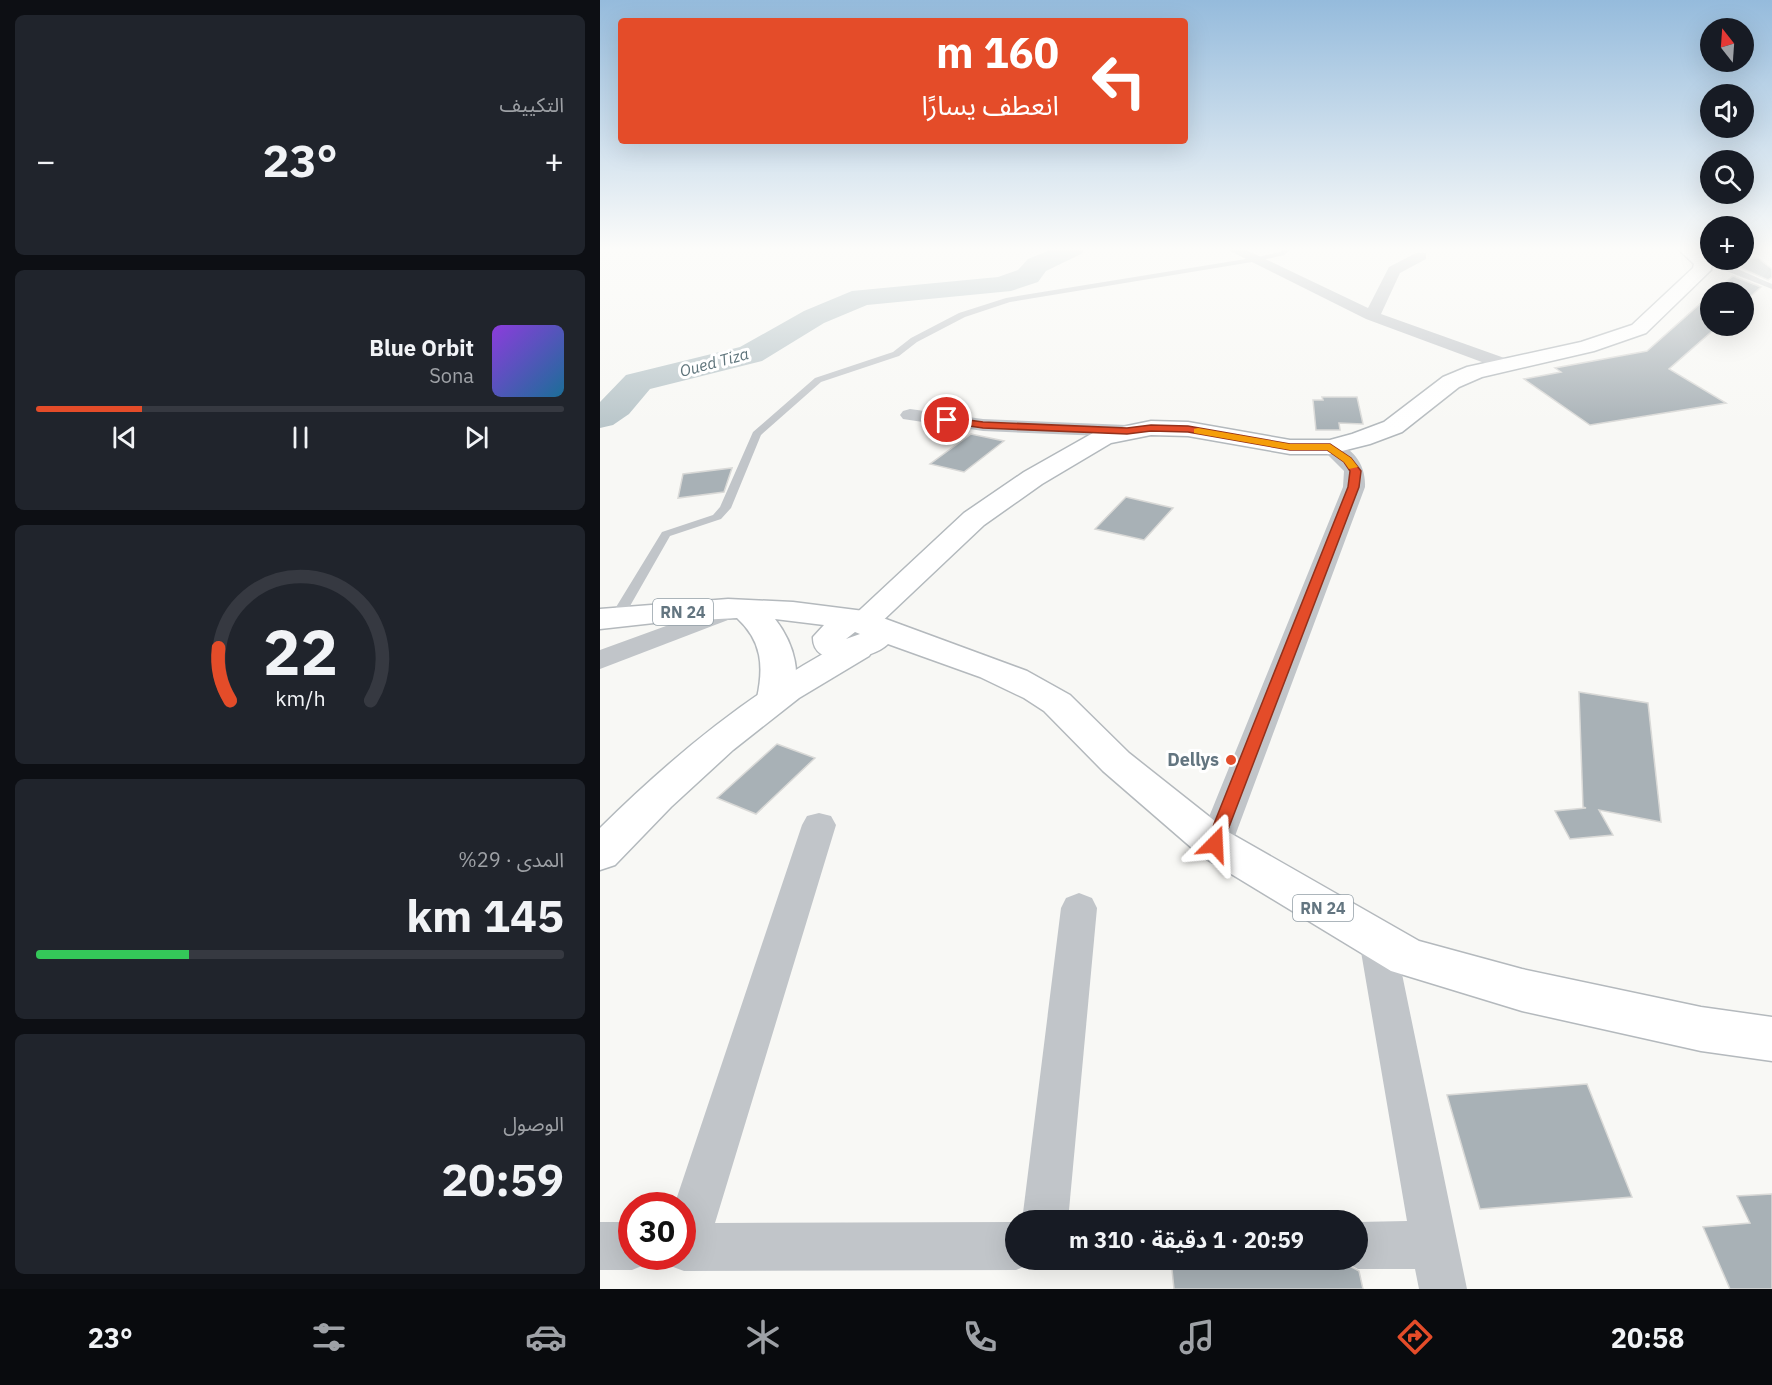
<!DOCTYPE html>
<html lang="ar">
<meta charset="utf-8">
<style>
:root{--surface:#171b24;--page:#20242c;--text:#f1f3f6;--muted:#9ea1a6;--line:#363941;--accent:#e44c29}
body{margin:0;font-family:"IBM Plex Sans","Noto Sans Arabic",sans-serif;background:var(--page);color:var(--text);direction:rtl;height:100vh;display:flex;flex-direction:column;font-size:22px;white-space:nowrap}
*{box-sizing:border-box;margin:0}
p{font-size:20px;color:var(--muted)}
.icon{flex:none;width:33px;height:33px;fill:none;stroke:currentColor;stroke-width:2;stroke-linecap:round;stroke-linejoin:round}
.map{position:relative;flex:1;overflow:hidden;direction:ltr}
.sheet{display:flex;flex-direction:column;gap:15px;padding:15px;background:#0d0f14;width:600px}
.sheet>*{flex:none}
.hud{position:absolute;left:18px;top:18px;width:570px;height:126px;border-radius:6px;box-shadow:0 6px 24px #0002;direction:rtl;background:#e44c29;color:#fff;overflow:hidden}
.needle{width:39px;rotate:343deg}
.buttons{position:absolute;left:1100px;top:18px;display:grid;gap:12px}
.buttons a{display:grid;place-items:center;width:54px;height:54px;border-radius:50%;background:var(--surface);box-shadow:0 6px 24px #0002;font-size:30px}
.speed{position:absolute;left:18px;top:1192px;display:flex;gap:12px;font-size:30px;font-weight:700;text-align:center}
.speed>*{display:grid;place-content:center;width:78px;height:78px;border-radius:50%;background:var(--surface);box-shadow:0 6px 24px #0002;line-height:1}
.speed .limit{border:9px solid #d22;background:#fff;color:#111}
.pin{position:absolute;display:grid;place-items:center;width:51px;height:51px;color:#fff;margin:-26px;border:3px solid #fff;border-radius:50%;box-shadow:0 2px 6px #0007}
.me{position:absolute;width:66px;margin:-33px;rotate:21deg;stroke-linejoin:round;filter:drop-shadow(0 0 4px #0008)}
.turn{display:flex;align-items:center;gap:21px;height:126px;padding:0 30px;font-size:27px}
.turn .icon{width:78px;height:78px;stroke-width:2.5}
.turn b{display:block;font-size:42px;line-height:51px}
.big{font-size:45px;font-weight:700;line-height:1.1}
.sheet .tile{flex:1;display:flex;flex-direction:column;justify-content:center;gap:9px;min-width:0;padding:0 21px;border-radius:9px;background:var(--page)}
.sheet .dial{align-items:center;gap:0}
.dial svg{height:156px;overflow:visible;fill:none;stroke:var(--line);stroke-width:7;stroke-linecap:round;text-anchor:middle}
.dial text{fill:var(--text);stroke:none}
.song{display:flex;align-items:center;gap:18px}
.cover{width:72px;height:72px;border-radius:9px;background:linear-gradient(135deg,hsl(270 70% 55%),hsl(200 70% 35%))}
.played{height:6px;border-radius:3px;background:linear-gradient(90deg,var(--accent) 20%,var(--line) 20%)}
.keys{display:flex;justify-content:space-around;direction:ltr}
.heat{display:flex;justify-content:space-between;align-items:center;font-size:33px;direction:ltr}
.charge{height:9px;border-radius:4px;background:linear-gradient(90deg,#34c759 29%,var(--line) 0)}
.trip{position:absolute;left:405px;top:1210px;width:363px;height:60px;border-radius:30px;background:var(--surface);box-shadow:0 6px 24px #0002;font-weight:700;line-height:60px;text-align:center;direction:rtl}
.dock{display:flex;height:96px;justify-content:space-around;align-items:center;background:#090b0e;color:var(--muted)}
.dock .icon{width:42px;height:42px}
.dock .selected{color:var(--accent)}
.dock b{font-size:27px;color:var(--text)}
main{display:flex;flex:1;min-height:0}
.map>svg:first-child{display:block}
</style>
<main>
<div class="map">
<svg width="1172" height="1289" viewBox="0 0 1172 1289">
<rect width="100%" height="100%" fill="#f8f8f5"/>
<g fill="none" stroke-linecap="round" stroke-linejoin="round">
<!-- river -->
<polygon fill="#b8c5c9" fill-rule="evenodd" points="452,249 485,249 481,254 446,271 438,282 411,291 267,305 224,323 162,361 50,389 29,414 13,425 0,428 0,402 26,375 140,347 204,311 252,291 398,277 418,270 428,259"/>
</g>
<!-- building -->
<g fill="#a8b1b6" stroke="#d9d9d7" stroke-width="1.5">
<polygon points="1143,258 1158,258 1172,269 1172,277 1168,280 1141,268"/>
<polygon points="1133,276 1161,287 1143,303 1143,292 1113,292"/>
<polygon points="1110,295 1110,326 1118,326 1069,369 1126,403 990,425 924,379 961,372 955,368 1047,351"/>
<polygon points="722,397 757,397 763,424 739,423 740,430 716,430 713,400 723,400"/>
<polygon points="371,434 404,441 364,472 330,464"/>
<polygon points="132,468 124,492 78,498 83,474"/>
<polygon points="526,497 573,508 544,540 495,529"/>
<polygon points="979,692 1048,703 1061,822 999,810 1013,835 970,839 955,811 986,808 983,807"/>
<polygon points="177,744 215,758 156,814 117,798"/>
<polygon points="987,1084 1032,1197 880,1209 847,1095"/>
<polygon points="1172,1194 1172,1289 1130,1289 1103,1227 1150,1223 1137,1196"/>
<polygon points="571,1260 739,1260 759,1271 763,1289 574,1289"/>
</g>
<g fill="none" stroke-linecap="round" stroke-linejoin="round">
<!-- secondary casing -->
<g stroke="#b3b9bd" stroke-width="3">
<g id="secondary">
<polygon points="1078,249 1096,249 1112,262 1111,270 1046,333 994,351 882,377 859,387 802,432 770,444 730,454 690,454 588,436 551,435 511,443 442,484 384,525 275,628 264,631 253,628 248,621 364,513 424,472 493,433 551,421 588,422 690,440 730,440 752,434 784,422 843,377 867,367 981,342 1032,325 1093,268 1094,264"/>
<path d="M257,639L269,642L274,649L269,656L199,698L133,750L71,807L15,865L0,870V828C74,755 153,690 245,642Z"/>
</g>
</g>
<!-- primary casing -->
<g stroke="#b4b9bd" stroke-width="3">
<path id="primary" d="M128,599L193,602L264,611L427,671L470,695L529,753L630,833L819,941L922,969L1101,1007L1172,1017V1061L1101,1051L922,1011L791,971L600,855L503,771L444,711L424,698L380,677L288,644C272,660 212,671 213,637L224,625L175,619C194,643 205,679 187,706L175,710L163,706L157,698C164,666 162,641 137,618L63,622L0,629V609ZM255,632L260,634L246,639Z"/>
</g>
<!-- lane -->
<g fill="#c1c5c9" fill-rule="evenodd">
<polygon points="685,249 692,249 684,255 658,261 410,302 365,317 317,342 299,356 221,382 161,435 131,508 121,519 70,536 22,620 17,621 10,617 62,532 113,515 120,507 153,432 215,378 293,352 311,338 359,313 406,298 658,257 680,252"/>
<polygon points="1103,260 1135,268 1172,284 1172,289 1129,272 1100,264 1099,262"/>
</g>
<!-- street -->
<g fill="#c1c5c9" fill-rule="evenodd">
<polygon points="626,249 644,249 768,308 789,267 816,253 826,253 826,259 800,273 781,314 910,360 913,364 904,369 898,368 766,319"/>
<polygon points="310,409 383,419 527,425 534,427 537,431 534,435 527,437 383,431 303,419 300,415 303,411"/>
<path d="M730,441C753,447 766,464 765,487L632,844L627,853L615,857L603,853L598,844L743,487L744,471L720,447L723,443Z"/>
<polygon points="132,602 141,605 145,610 141,615 0,669 0,650"/>
<polygon points="219,813 231,816 236,825 115,1223 416,1222 416,1260 434,1260 433,1263 416,1270 84,1271 65,1264 63,1257 82,1257 82,1206 74,1206 202,825 207,816"/>
<polygon points="479,893 492,898 497,908 468,1221 422,1221 461,908 466,898"/>
<polygon points="777,925 790,929 795,940 867,1289 819,1289 815,1269 758,1269 741,1260 758,1260 758,1222 807,1221 759,940 764,929"/>
<polygon points="0,1222 32,1222 32,1257 51,1257 49,1263 32,1270 0,1270"/>
</g>
<!-- secondary -->
<use href="#secondary" fill="#fff" fill-rule="evenodd"/>
<!-- primary -->
<use href="#primary" fill="#fff" fill-rule="evenodd"/>
</g>
<!-- sky -->
<linearGradient id="sky" x2="0" y2="1"><stop stop-color="#95bbdc"/><stop offset="0.58" stop-color="#fcfcfa"/><stop offset="1" stop-color="#fcfcfa" stop-opacity="0"/></linearGradient>
<rect width="1172" height="429" fill="url(#sky)"/>
<!-- route -->
<polygon fill="#e44c29" stroke="#94311b" stroke-width="1.5" points="347,417 383,422 527,428 551,425 588,426 690,444 730,444 751,458 761,471 759,487 621,848 609,848 606,844 748,487 750,471 744,462 727,450 690,450 588,432 551,431 527,434 383,428 343,422 342,420"/>
<!-- slow -->
<polygon fill="#f59e0b" points="598,428 690,444 730,444 751,458 758,467 749,469 744,462 727,450 690,450 594,433 594,429"/>
<!-- markers -->
<circle fill="#e44c29" stroke="#fff" stroke-width="2" cx="631" cy="760" r="6"/>
<g text-anchor="middle" stroke-width="6" stroke-linejoin="round" paint-order="stroke">
<!-- far-water labels -->
<g font-size="16" font-style="italic" fill="#5e747b" stroke="#fff">
<text transform="translate(114 362) rotate(-15)" y="6">Oued Tiza</text>
</g>
<!-- shield labels -->
<g fill="#fff" stroke="#929ea6" stroke-width="1.5">
<rect x="53" y="599" width="60" height="26" rx="4.5"/>
<rect x="693" y="895" width="60" height="26" rx="4.5"/>
</g>
<g font-size="16" font-weight="bold" fill="#637580">
<text x="83" y="618">RN 24</text>
<text x="723" y="914">RN 24</text>
</g>
<!-- poi labels -->
<g font-size="18" font-weight="bold" fill="#637580" stroke="#fff" text-anchor="end">
<text x="619" y="766">Dellys</text>
</g>
</g>
</svg>
<div class="buttons">
<a><svg class="needle" viewBox="-14 -14 28 28"><path d="M0-13l5 13h-10z" fill="#e53935"/><path d="M0 13l5-13h-10z" fill="#9ea1a6"/></svg></a>
<a><svg class="icon" aria-label="sound" viewBox="0 0 24 24"><path d="M4 9h4l5-4v14l-5-4H4zM17 9q2 3 0 6"/></svg></a>
<a><svg class="icon" aria-label="search" viewBox="0 0 24 24"><circle cx="10" cy="10" r="6"/><path d="M15 15l6 6"/></svg></a>
<a>+</a>
<a>−</a>
</div>
<div class="speed"><div class="limit">30</div></div>
<div class="pin" style="left:347px;top:420px;background:#d93025"><svg class="icon" aria-label="arrive" viewBox="0 0 24 24"><path d="M6 21V4h12l-3 4 3 4H6"/></svg></div>
<svg class="me" style="left:615px;top:844px" viewBox="-20 -20 40 40"><path d="M0-17L14 15 0 8-14 15z" fill="#e44c29" stroke="#fff" stroke-width="4"/></svg>
<div class="trip">20:59 · 1 دقيقة · 310 m</div>
<div class="hud">
<div class="turn"><svg class="icon" aria-label="left" viewBox="0 0 24 24"><path d="M17 20v-9H6M10 6l-5 5 5 5"/></svg><div><b>160 m</b>انعطف يسارًا</div></div>
</div>
</div>
<section class="sheet">
<div class="tile"><p>التكييف</p>
<div class="heat"><a>−</a><b class="big">23°</b><a>+</a></div>
</div>
<div class="tile">
<div class="song"><i class="cover"></i><div><b>Blue Orbit</b><p>Sona</p></div></div>
<div class="played"></div>
<div class="keys"><svg class="icon" aria-label="previous" viewBox="0 0 24 24"><path d="M18 5L8 12l10 7zM5 5v14"/></svg><svg class="icon" aria-label="pause" viewBox="0 0 24 24"><path d="M8 5v14M16 5v14"/></svg><svg class="icon" aria-label="next" viewBox="0 0 24 24"><path d="M6 5l10 7-10 7zM19 5v14"/></svg></div>
</div>
<div class="tile dial"><svg viewBox="0 0 100 80">
<path d="M14 69A42 42 0 1 1 86 69"/>
<path d="M14 69A42 42 0 0 1 8 42" stroke="#e44c29"/>
<text x="50" y="56" font-size="32" font-weight="700">22</text>
<text x="50" y="72" font-size="11">km/h</text>
</svg></div>
<div class="tile"><p>المدى · 29%</p><b class="big">145 km</b><div class="charge"></div></div>
<div class="tile"><p>الوصول</p><b class="big">20:59</b></div>
</section>
</main>
<nav class="dock">
<b>20:58</b>
<svg class="icon selected" aria-label="directions" viewBox="0 0 24 24"><path d="M12 3l9 9-9 9-9-9zM9 14v-3h6M13 9l2 2-2 2"/></svg>
<svg class="icon" aria-label="music" viewBox="0 0 24 24"><path d="M9 18V5l10-2v13"/><circle cx="6" cy="18" r="3"/><circle cx="16" cy="16" r="3"/></svg>
<svg class="icon" aria-label="phone" viewBox="0 0 24 24"><path d="M5 4h4l2 5-3 2q2 4 5 5l2-3 5 2v4C11 20 4 13 5 4z"/></svg>
<svg class="icon" aria-label="climate" viewBox="0 0 24 24"><path d="M12 3v18M4 7l16 10M4 17L20 7"/></svg>
<svg class="icon" aria-label="car" viewBox="0 0 24 24"><path d="M5 17H2v-5l4-1 3-4h7l3 4 3 1v5h-3M9 17h6M6 11h13"/><circle cx="7" cy="17" r="2"/><circle cx="17" cy="17" r="2"/></svg>
<svg class="icon" aria-label="filters" viewBox="0 0 24 24"><path d="M4 7h16M4 17h16"/><circle cx="9" cy="7" r="2"/><circle cx="15" cy="17" r="2"/></svg>
<b>23°</b>
</nav>
